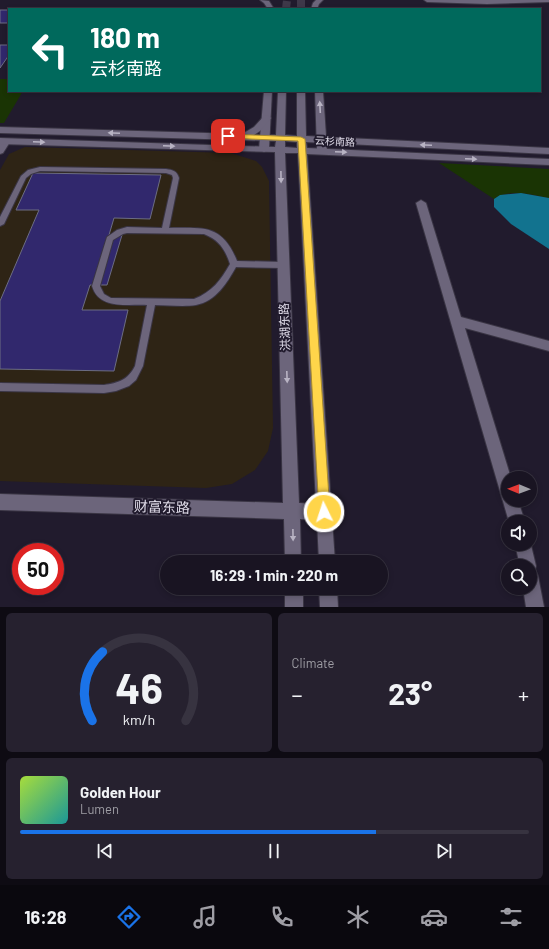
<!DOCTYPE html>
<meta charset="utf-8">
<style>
:root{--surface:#191422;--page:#26212f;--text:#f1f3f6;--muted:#9f9ea5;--line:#373340;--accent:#1a73e8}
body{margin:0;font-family:Barlow,"Noto Sans SC",sans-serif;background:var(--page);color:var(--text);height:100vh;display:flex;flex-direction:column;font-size:15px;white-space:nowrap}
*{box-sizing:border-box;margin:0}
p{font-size:13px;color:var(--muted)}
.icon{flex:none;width:22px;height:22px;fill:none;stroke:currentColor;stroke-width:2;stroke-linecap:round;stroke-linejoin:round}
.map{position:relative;height:607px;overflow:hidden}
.panel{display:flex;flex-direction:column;gap:6px;padding:6px;background:#0e0b13;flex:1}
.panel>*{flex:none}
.hud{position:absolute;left:8px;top:8px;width:533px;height:84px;border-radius:0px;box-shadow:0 2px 6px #0003,0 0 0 1px var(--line);background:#00695c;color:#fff;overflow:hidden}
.needle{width:26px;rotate:271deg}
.fabs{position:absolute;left:501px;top:471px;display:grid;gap:8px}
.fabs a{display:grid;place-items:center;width:36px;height:36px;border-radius:50%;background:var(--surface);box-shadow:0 2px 6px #0003,0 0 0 1px var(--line);font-size:20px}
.speed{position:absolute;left:12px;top:543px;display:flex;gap:8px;font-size:20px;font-weight:700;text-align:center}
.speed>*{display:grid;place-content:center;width:52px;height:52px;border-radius:50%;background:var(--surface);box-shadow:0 2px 6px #0003,0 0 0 1px var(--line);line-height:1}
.speed .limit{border:6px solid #d22;background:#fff;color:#111}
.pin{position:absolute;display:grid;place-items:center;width:34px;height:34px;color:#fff;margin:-17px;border-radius:8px;box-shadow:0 2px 6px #0006}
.me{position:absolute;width:44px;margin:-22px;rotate:356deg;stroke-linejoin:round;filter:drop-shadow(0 0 3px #0008)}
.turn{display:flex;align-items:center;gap:14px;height:84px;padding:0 16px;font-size:18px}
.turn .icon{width:52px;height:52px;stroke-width:2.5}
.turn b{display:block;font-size:28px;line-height:34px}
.big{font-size:30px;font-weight:700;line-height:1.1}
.panel .card{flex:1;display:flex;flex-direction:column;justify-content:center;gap:6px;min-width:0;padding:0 14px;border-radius:6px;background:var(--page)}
.panel .dial{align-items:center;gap:0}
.dial svg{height:104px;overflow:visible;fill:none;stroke:var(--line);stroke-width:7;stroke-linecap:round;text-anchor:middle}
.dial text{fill:var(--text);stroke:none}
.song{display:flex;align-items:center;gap:12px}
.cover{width:48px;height:48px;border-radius:6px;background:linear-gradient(135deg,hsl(80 70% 55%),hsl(180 70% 35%))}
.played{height:4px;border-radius:2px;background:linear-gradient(90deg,var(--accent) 70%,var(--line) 70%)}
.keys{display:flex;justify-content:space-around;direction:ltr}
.heat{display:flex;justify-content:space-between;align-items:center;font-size:22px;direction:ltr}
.panel .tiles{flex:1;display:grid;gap:6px;grid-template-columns:1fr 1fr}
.card:last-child{grid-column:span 2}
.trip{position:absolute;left:160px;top:555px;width:228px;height:40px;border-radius:20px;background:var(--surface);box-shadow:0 2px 6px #0003,0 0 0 1px var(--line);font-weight:700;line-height:40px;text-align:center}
.menu{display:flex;height:64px;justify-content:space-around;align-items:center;background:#0a080e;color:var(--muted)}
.menu .icon{width:28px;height:28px}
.menu .on{color:var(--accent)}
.menu b{font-size:18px;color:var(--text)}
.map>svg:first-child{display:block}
</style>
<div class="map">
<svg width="549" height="607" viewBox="0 0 549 607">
<rect width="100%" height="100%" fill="#211b2d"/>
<!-- commercial -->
<polygon fill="#2e2415" points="25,147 231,153 256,161 262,167 269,181 273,428 268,451 255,470 232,484 206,488 0,481 0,170 9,154"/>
<!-- green -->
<g fill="#1a3404">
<polygon points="0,79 9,79 9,91 23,91 4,123 0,123"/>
<path d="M439,163L549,169V198C532,195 510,188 494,199Z"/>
</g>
<!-- water -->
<polygon fill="#12738f" points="521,193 549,198 549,249 511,224 494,207 494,199 500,195"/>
<!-- building -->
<g fill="#31286d" stroke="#6c6d83">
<rect x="0" y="10" width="9" height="13"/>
<polygon points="0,45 9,45 9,55 0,68"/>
<polygon points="33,173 161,175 150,219 114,218 109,235 122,235 107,285 90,285 82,310 128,310 114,371 0,369 0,301 39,210 16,210"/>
</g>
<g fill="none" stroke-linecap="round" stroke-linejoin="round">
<!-- secondary-tunnel -->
<g stroke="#3e3849" stroke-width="8" stroke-dasharray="8 3.5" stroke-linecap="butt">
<polyline points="301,0 301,9"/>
<polyline points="286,9 287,0"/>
</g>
<!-- lane casing -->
<g stroke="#3a3544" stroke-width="2">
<path id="lane" d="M40,167L166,169C173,170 177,171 179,178L169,228C204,228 222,224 237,261L283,262L287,265L283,268L236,267C227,283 216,301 196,305C184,307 167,305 155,305L143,366L136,380L129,386L116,391L104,393L0,391V383L104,385C118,383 128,380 135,366L147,305C127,304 99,310 92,286L107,237L117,230L127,227L162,228L173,178L172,175L166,173L40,171L31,174L26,178L4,224L0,226V217L21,176L28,170ZM127,233L204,234C219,240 225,249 230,264C221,280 212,292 194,299L111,298L104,294L100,286L113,240L123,234Z"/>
</g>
<!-- street casing -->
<g stroke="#3a3544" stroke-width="2">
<g id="street">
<polygon points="260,0 269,1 274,9 268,9 264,3"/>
<polygon points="316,0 323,0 319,4 317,9 311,9 313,3"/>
<polygon points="264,91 272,91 269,149 264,152 259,149"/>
<polygon points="315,91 323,91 327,151 322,154 317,151"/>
<polygon points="5,139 10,142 3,153 0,154 0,143"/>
<polygon points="421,200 426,203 461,317 549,341 549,351 465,328 511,478 508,478 508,500 518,500 525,522 509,522 416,203"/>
<polygon points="530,541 536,566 535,570 538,576 544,607 526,607 523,588 530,588 530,566 520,566 515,544 530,544"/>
</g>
</g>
<!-- secondary casing -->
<g stroke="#3a3544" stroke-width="2">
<g id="secondary">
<polygon points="424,0 549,0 549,2 487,4 427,2"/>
<path d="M278,91H286L285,135L297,136V91H305L306,136L549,148V154L306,142L307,148L549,159V165L307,154L335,562H319L317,520L300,519L301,562H285L284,519L0,510V494L283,503L275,152L0,144V138L275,147L276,141L0,133V127L242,134L254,127L264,116L267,115L271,118L260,131L254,135H276ZM285,141L297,142V148L285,147ZM285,153H298L316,504L299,503Z"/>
<rect x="285" y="588" width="18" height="19"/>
<polygon points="319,588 337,588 338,607 320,607"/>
</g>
</g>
<!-- lane -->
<use href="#lane" fill="#6c657b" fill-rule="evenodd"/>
<!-- street -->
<use href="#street" fill="#6c657b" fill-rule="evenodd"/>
<!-- secondary -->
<use href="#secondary" fill="#6c657b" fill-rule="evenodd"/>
</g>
<!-- one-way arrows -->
<defs><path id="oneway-solid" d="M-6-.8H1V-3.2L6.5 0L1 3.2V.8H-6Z"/></defs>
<g fill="#b8b3c3">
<use href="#oneway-solid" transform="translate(320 107) rotate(-93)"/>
<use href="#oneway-solid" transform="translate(114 133) rotate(-178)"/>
<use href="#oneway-solid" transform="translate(39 142) rotate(2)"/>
<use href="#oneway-solid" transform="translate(426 145) rotate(-177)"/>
<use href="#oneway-solid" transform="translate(169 146) rotate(2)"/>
<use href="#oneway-solid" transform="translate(341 152) rotate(3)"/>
<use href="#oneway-solid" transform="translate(471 159) rotate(3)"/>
<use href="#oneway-solid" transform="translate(281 177) rotate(89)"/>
<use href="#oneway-solid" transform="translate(287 377) rotate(88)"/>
<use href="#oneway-solid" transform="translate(293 535) rotate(89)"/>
</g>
<!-- route -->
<polygon fill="#ffd54a" stroke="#a68a30" points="228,134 301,137 305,139 330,512 329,516 324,518 320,516 319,512 298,141 226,138 226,135"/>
<g text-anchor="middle" stroke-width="4" stroke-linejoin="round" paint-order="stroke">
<!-- far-street labels -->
<g font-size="10" fill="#e1ddea" stroke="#211b2d">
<text transform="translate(335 141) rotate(3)" y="4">云杉南路</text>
</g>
<!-- street labels -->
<g font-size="12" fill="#e1ddea" stroke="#211b2d">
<text transform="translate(285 327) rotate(-92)" y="4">洪湖东路</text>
</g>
<!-- near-street labels -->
<g font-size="14" fill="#e1ddea" stroke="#211b2d">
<text transform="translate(162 507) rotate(2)" y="5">财富东路</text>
</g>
</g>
</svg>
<div class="fabs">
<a><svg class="needle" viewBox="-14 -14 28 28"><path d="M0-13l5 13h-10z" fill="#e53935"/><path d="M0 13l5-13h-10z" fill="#9f9ea5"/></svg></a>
<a><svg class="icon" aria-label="sound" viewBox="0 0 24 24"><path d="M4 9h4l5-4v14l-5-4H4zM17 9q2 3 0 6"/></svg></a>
<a><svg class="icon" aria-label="search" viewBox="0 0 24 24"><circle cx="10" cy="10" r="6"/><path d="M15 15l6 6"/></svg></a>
</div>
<div class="speed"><div class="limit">50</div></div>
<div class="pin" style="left:228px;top:136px;background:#d93025"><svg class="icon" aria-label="arrive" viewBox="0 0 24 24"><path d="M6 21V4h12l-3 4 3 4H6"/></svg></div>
<svg class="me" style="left:324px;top:512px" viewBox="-20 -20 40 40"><circle r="17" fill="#ffd54a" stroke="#fff" stroke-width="3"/><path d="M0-11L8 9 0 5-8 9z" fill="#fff"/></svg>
<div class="trip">16:29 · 1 min · 220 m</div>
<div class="hud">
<div class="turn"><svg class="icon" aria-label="left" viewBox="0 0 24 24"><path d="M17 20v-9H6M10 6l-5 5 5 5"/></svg><div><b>180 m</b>云杉南路</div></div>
</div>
</div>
<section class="panel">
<div class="tiles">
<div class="card dial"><svg viewBox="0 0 100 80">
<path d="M14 69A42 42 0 1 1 86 69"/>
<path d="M14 69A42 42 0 0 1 22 16" stroke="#1a73e8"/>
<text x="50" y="56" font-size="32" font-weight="700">46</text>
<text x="50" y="72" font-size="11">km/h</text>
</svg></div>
<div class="card"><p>Climate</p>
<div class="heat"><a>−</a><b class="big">23°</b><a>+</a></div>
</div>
<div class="card">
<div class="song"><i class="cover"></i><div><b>Golden Hour</b><p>Lumen</p></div></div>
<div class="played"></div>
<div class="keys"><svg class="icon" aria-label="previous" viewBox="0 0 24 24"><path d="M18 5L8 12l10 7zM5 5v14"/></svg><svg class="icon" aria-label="pause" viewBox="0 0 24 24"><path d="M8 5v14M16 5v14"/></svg><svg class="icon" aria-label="next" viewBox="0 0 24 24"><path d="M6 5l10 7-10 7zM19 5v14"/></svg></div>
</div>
</div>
</section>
<nav class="menu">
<b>16:28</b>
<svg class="icon on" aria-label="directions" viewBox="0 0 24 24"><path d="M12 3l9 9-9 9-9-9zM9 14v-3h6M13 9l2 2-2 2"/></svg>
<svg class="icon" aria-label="music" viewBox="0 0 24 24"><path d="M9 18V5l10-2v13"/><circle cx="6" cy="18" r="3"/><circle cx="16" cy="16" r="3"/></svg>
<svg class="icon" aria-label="phone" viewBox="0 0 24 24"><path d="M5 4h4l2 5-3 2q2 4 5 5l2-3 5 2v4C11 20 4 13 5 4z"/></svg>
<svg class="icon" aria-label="climate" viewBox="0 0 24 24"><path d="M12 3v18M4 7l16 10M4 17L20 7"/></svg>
<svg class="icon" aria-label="car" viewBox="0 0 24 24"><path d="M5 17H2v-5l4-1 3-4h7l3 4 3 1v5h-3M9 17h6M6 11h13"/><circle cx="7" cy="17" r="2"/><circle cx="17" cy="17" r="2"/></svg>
<svg class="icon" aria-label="filters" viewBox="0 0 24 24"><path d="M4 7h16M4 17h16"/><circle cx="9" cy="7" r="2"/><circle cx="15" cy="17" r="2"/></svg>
</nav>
